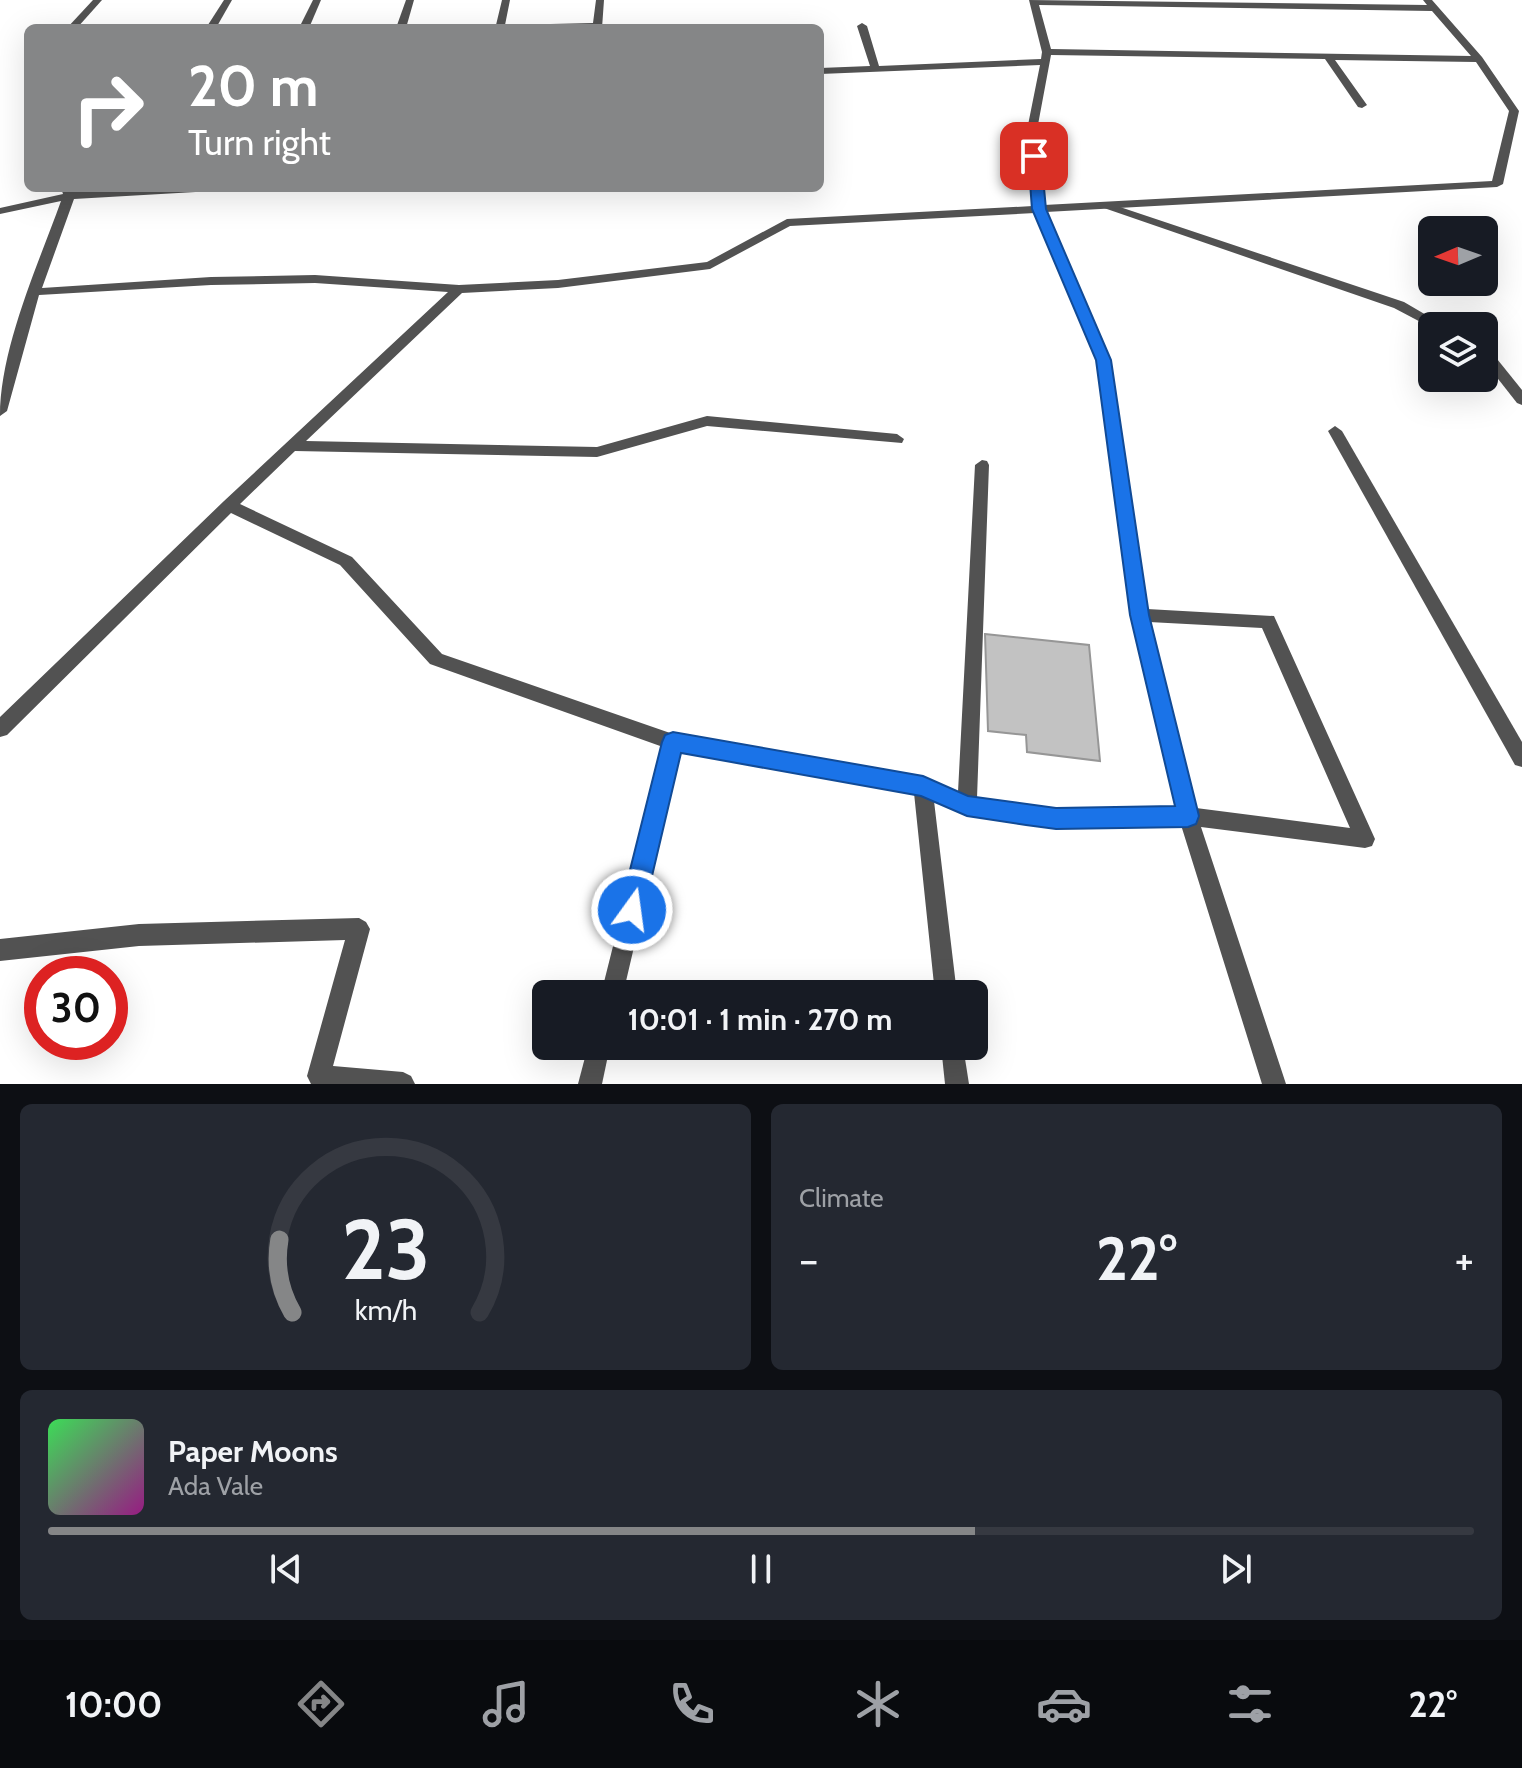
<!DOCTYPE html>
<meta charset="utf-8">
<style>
:root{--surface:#171b24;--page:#242831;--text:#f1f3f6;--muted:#9ea1a6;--line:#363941;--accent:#858687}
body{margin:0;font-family:Cabin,sans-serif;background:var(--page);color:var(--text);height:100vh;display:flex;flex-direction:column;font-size:30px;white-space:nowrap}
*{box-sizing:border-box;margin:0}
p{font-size:26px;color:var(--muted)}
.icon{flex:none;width:44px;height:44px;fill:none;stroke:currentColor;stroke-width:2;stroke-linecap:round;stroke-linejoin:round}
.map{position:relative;height:1084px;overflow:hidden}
.sheet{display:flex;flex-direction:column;gap:20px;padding:20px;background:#0d0f14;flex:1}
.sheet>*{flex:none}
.hud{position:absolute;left:24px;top:24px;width:800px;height:168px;border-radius:12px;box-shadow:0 8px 32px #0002;background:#858687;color:#fff;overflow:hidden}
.needle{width:52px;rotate:268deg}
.tools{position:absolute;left:1418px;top:216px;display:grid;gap:16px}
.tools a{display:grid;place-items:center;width:80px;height:80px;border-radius:12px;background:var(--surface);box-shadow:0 8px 32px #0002;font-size:40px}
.speed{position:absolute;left:24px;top:956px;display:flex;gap:16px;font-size:40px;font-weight:700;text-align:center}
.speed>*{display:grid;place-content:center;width:104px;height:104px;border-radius:50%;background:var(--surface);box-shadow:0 8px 32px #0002;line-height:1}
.speed .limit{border:12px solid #d22;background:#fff;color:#111}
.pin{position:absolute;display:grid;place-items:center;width:68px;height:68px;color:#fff;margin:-34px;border-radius:16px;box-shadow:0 4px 12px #0006}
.me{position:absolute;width:88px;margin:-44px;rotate:14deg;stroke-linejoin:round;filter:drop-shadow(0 0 6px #0008)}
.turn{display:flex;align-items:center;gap:28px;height:168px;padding:0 32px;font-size:36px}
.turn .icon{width:104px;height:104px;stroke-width:2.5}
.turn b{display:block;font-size:56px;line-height:68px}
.big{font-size:60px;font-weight:800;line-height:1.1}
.sheet .widget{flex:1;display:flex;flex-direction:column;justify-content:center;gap:12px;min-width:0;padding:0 28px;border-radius:12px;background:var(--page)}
.sheet .dial{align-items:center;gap:0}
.dial svg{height:208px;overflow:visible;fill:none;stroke:var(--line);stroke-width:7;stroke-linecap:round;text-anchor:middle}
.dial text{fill:var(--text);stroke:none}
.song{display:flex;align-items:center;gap:24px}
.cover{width:96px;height:96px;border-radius:12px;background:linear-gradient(135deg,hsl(130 70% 55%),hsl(310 70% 35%))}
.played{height:8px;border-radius:4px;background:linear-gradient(90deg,var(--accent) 65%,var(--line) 65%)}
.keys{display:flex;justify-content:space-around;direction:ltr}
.heat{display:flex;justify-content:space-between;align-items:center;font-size:44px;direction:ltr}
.sheet .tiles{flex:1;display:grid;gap:20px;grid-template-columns:1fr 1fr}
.widget:last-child{grid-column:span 2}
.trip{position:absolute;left:532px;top:980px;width:456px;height:80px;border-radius:12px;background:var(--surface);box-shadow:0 8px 32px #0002;font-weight:800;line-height:80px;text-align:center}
.menu{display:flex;height:128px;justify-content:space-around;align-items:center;background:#090b0e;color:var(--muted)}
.menu .icon{width:56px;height:56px}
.menu .active{color:var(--accent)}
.menu b{font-size:36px;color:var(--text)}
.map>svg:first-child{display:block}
</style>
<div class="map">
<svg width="1522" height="1084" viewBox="0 0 1522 1084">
<rect width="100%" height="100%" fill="#fff"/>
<!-- building -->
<polygon fill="#c2c2c2" stroke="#969696" stroke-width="2" points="985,634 1089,645 1100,761 1027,752 1026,735 988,731"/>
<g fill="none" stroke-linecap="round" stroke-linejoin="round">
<!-- lane -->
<g fill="#525252" fill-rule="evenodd">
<polygon points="1108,203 1404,302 1445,326 1432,326 1432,328 1394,308 1104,208 1104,204"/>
<polygon points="1484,348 1489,349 1522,390 1522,405 1517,403 1484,361"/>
</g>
<!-- street -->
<g fill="#525252" fill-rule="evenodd">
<polygon points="93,0 102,0 77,28 67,28"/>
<polygon points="224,0 232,0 216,28 206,28"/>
<polygon points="313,0 321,0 309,28 299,28"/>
<polygon points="406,0 414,0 406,28 396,28"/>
<polygon points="502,0 510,0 505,25 593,23 596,0 604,0 602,28 485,28 496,25"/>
<path d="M1029,0L1427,5L1423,0H1432L1482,57L1519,111L1503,184L1497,187L1046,212L1110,360L1147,609L1274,616L1375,839L1372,846L1365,848L1201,827L1286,1084H1262L1181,825C1099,827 1011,836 934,801L957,994H935L914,793L680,751L623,994H601L663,747L430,664L340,565L231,513L7,735L0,737V717L224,501L448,292L315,283L211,285L39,295L7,411L0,416C0,348 38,265 61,201L0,214V208L63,194L61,188H73L74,192L219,188L213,191L74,199L42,288L211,277L315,275L459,285L558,280L707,262L787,219L1033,206L1027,130L1040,65L820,74V68L870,66L857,26L862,23L867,26L879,66L1041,59L1042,52ZM1039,5L1432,11L1471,56L1051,49ZM1051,55L1325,59L1358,107L1362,108L1367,105L1335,60L1476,62L1509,111L1492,181L1044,205L1037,130ZM1035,213L1096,360L1131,615L1176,807L1056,810L977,798L989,465L987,461L982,460L975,465L958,792L923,777L673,734L442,654L352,557L240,504L295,451L597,457L707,426L902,443L904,439L897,434L707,416L597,447L306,441L462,293L558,288L710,269L790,226ZM1149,622L1262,628L1350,828L1196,808Z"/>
<polygon points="1335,426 1342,431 1522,742 1522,767 1515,765 1328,431"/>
<polygon points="359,918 366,922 370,929 333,1066 403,1072 411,1076 415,1084 311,1084 307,1076 345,940 139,946 0,961 0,939 139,924"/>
<polygon points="588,1046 610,1046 602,1084 578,1084"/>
<polygon points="941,1046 963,1046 969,1084 945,1084"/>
</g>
</g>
<!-- route -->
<polygon fill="#1a73e8" stroke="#114b97" stroke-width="2" points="1034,153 1041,156 1046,209 1111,360 1149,615 1199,816 1196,824 1188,827 1056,829 1026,825 967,816 921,796 681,753 644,910 640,918 632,922 624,918 620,910 662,742 665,735 673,732 923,776 968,796 1056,808 1175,806 1130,615 1096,360 1032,209 1028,156"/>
</svg>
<div class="tools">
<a><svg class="needle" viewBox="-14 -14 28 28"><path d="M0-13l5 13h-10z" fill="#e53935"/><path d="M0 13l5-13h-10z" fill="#9ea1a6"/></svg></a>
<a><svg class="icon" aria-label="layers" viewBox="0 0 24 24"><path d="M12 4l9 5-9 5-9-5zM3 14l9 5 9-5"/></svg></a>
</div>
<div class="speed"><div class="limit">30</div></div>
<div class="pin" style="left:1034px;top:156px;background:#d93025"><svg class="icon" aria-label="arrive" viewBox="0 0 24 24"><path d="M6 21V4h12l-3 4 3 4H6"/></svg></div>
<svg class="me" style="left:632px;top:910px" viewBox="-20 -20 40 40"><circle r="17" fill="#1a73e8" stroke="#fff" stroke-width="3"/><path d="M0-11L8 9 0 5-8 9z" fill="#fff"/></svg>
<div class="trip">10:01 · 1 min · 270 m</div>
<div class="hud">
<div class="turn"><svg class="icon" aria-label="right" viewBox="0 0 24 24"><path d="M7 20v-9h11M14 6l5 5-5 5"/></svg><div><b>20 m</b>Turn right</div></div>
</div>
</div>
<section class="sheet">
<div class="tiles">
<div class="widget dial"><svg viewBox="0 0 100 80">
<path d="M14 69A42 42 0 1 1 86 69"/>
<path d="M14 69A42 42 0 0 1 9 41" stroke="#858687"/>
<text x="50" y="56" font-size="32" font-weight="700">23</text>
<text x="50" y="72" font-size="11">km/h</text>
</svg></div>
<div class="widget"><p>Climate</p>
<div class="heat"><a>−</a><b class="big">22°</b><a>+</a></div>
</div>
<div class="widget">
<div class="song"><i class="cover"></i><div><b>Paper Moons</b><p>Ada Vale</p></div></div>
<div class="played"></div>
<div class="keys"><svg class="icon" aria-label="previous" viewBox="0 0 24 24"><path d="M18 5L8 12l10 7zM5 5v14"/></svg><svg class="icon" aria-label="pause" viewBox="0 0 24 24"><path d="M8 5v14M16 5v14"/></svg><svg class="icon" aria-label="next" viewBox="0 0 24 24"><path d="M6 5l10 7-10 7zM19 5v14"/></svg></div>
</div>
</div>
</section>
<nav class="menu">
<b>10:00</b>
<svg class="icon active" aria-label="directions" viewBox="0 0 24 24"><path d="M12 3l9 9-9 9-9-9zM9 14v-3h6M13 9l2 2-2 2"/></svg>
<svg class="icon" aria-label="music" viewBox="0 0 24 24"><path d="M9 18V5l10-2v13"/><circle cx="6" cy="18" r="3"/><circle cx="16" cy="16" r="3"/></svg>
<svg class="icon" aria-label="phone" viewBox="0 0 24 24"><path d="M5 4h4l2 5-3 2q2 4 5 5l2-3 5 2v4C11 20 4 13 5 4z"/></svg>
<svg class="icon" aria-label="climate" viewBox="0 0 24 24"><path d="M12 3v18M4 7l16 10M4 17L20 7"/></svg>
<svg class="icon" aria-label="car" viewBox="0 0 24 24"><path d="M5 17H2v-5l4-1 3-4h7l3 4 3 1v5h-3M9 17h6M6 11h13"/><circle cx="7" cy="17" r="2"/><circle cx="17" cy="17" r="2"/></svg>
<svg class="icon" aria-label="filters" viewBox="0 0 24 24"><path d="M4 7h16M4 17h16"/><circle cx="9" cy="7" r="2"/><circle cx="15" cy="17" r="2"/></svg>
<b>22°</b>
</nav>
